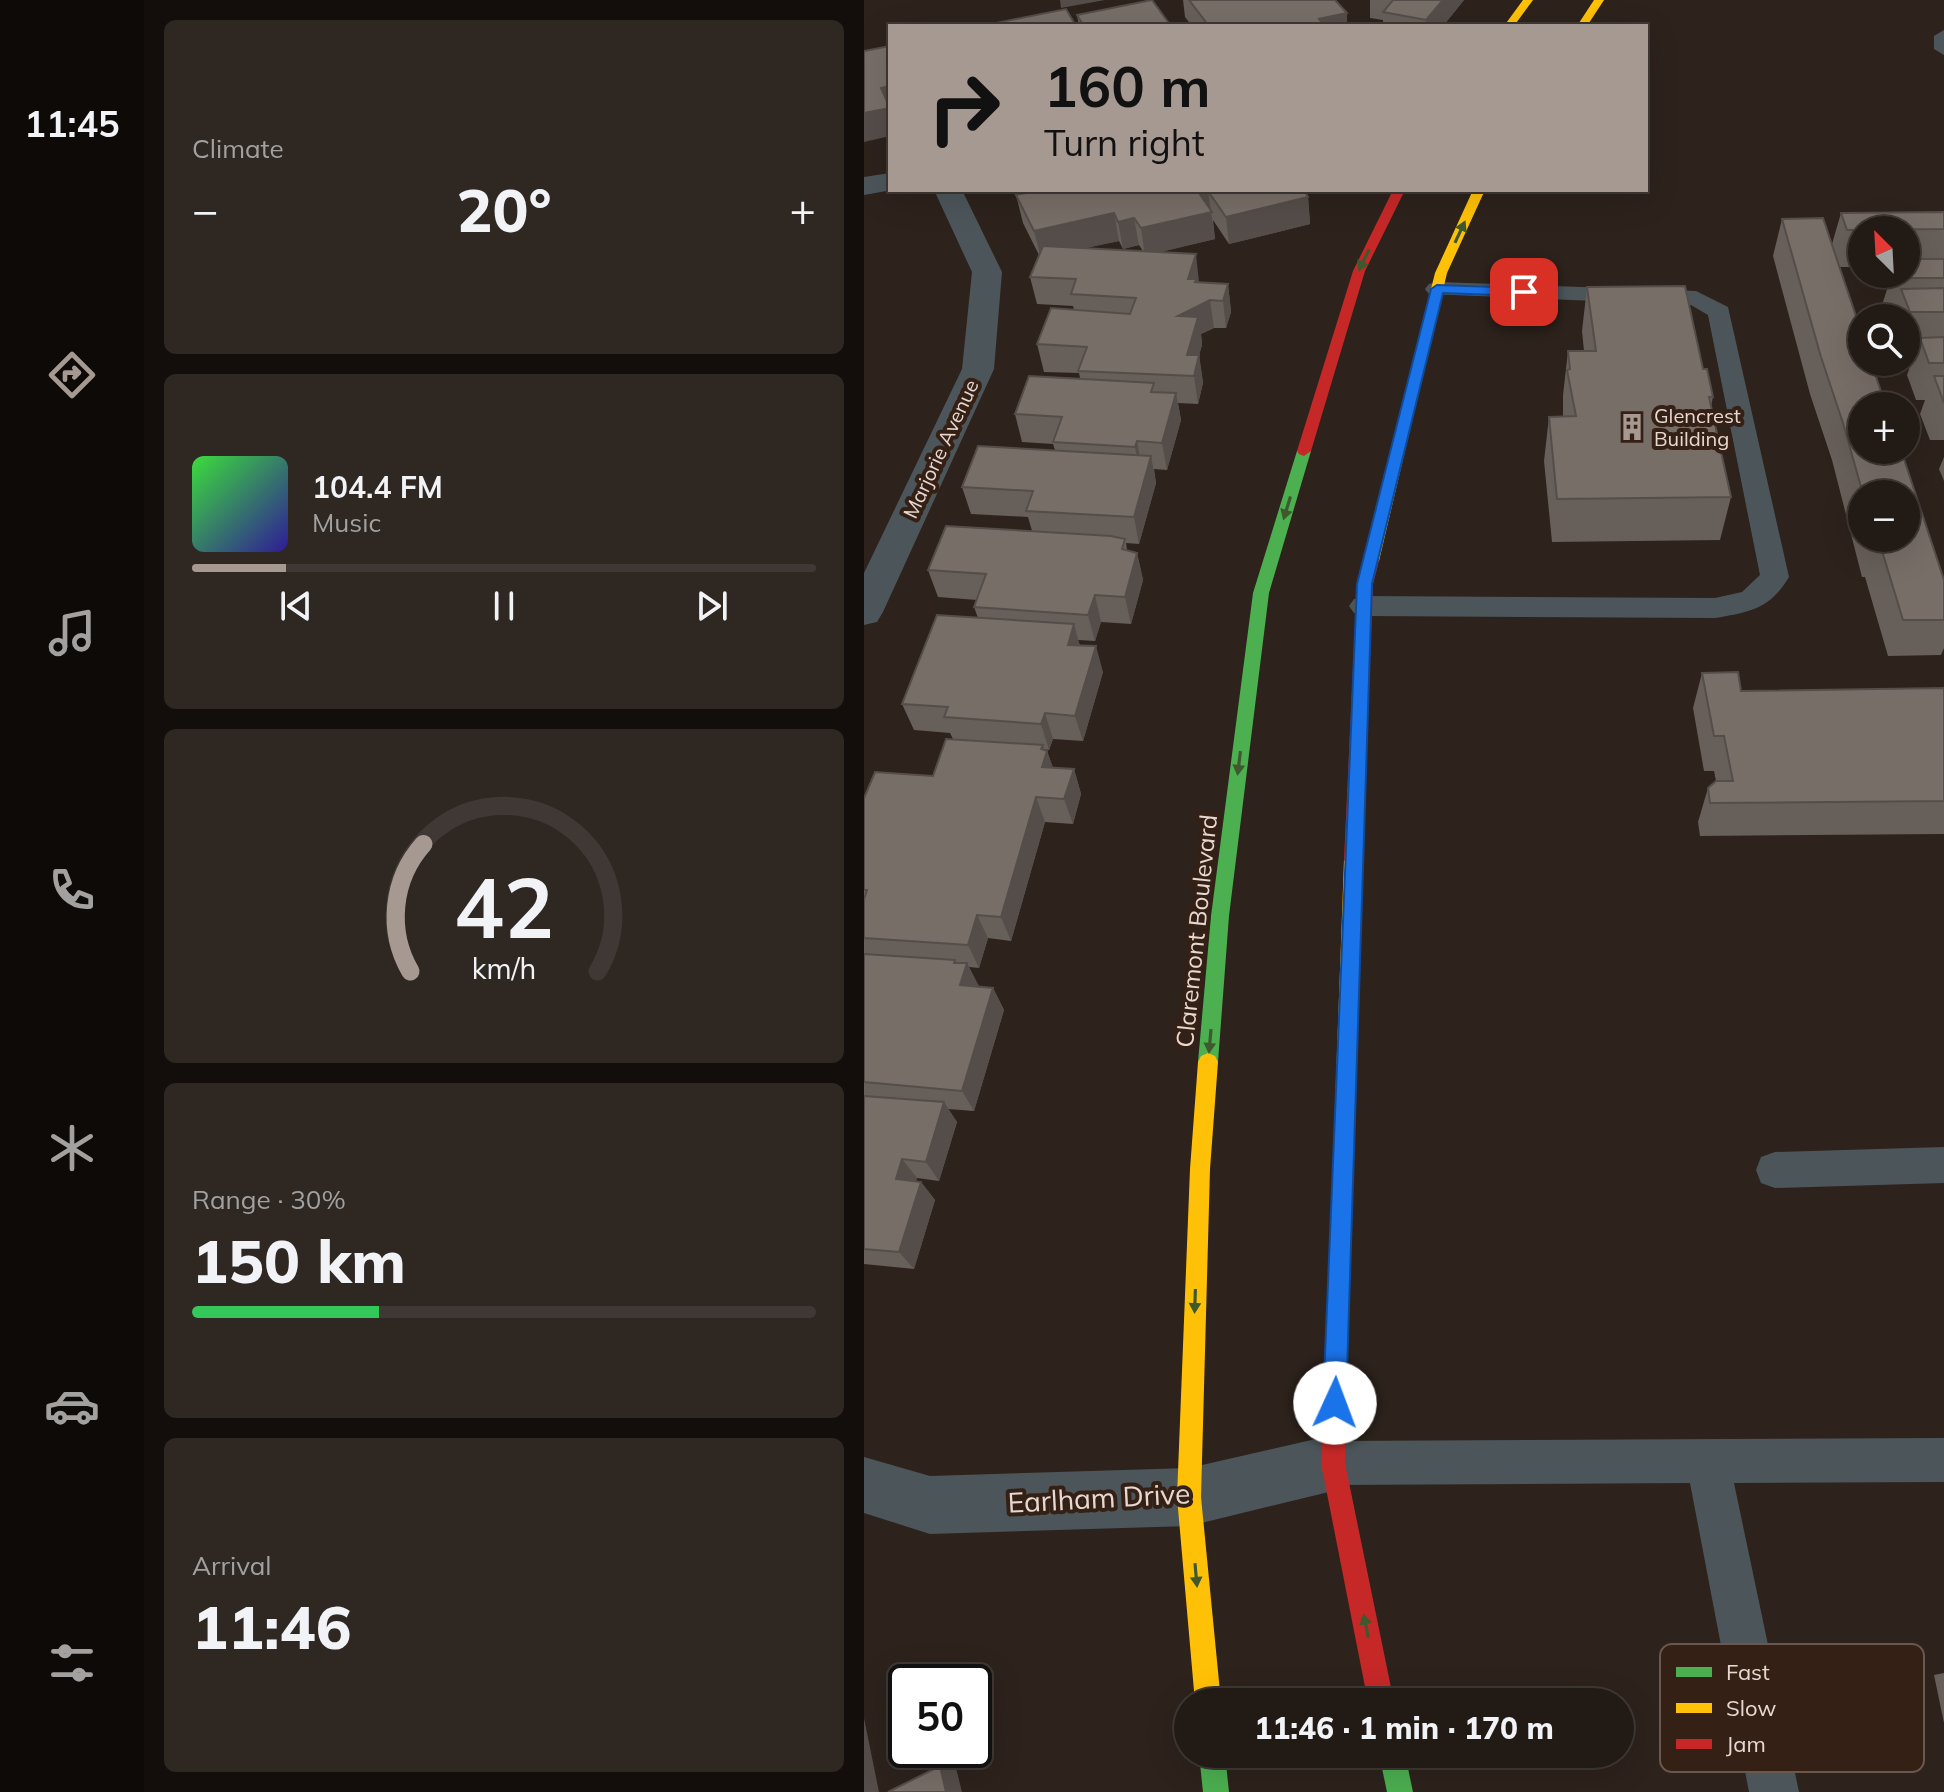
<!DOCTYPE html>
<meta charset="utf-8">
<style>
:root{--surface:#221a15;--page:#2e2722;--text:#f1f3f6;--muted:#a2a1a0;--line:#3f3834;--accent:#a69992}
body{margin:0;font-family:Mulish,sans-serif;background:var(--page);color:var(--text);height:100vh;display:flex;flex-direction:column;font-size:30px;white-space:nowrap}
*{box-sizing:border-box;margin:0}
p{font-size:26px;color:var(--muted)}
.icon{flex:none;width:44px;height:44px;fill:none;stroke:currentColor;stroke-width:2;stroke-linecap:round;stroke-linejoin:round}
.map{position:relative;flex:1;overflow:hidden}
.side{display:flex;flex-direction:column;gap:20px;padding:20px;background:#130e0c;width:720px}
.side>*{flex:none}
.guide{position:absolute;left:24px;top:24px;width:760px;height:168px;border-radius:0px;box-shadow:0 8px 32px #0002,0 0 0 2px var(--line);background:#a69992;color:#111;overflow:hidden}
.needle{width:52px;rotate:336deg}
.fabs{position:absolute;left:984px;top:216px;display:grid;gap:16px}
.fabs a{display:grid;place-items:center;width:72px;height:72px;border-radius:50%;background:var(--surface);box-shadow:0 8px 32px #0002,0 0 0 2px var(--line);font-size:40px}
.speed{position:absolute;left:24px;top:1664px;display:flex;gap:16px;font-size:40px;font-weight:700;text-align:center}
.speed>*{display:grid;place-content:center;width:104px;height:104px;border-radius:50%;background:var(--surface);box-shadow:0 8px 32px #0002,0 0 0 2px var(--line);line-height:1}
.speed .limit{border:4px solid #111;border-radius:12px;background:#fff;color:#111}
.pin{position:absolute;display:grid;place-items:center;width:68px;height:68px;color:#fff;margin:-34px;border-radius:16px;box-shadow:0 4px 12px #0006}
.me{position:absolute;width:88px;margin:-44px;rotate:2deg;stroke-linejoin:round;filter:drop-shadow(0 0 6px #0008)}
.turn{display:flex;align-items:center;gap:28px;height:168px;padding:0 24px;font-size:36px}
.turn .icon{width:104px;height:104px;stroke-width:2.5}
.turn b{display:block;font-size:56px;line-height:68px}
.big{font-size:60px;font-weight:800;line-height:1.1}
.side .widget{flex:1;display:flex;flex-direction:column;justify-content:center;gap:12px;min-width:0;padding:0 28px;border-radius:12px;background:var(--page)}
.side .dial{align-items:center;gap:0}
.dial svg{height:208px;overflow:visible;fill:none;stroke:var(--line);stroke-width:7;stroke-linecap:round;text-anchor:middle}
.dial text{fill:var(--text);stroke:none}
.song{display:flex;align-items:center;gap:24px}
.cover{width:96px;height:96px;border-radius:12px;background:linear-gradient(135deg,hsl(120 70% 55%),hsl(250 70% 35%))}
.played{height:8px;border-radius:4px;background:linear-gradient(90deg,var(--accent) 15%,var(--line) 15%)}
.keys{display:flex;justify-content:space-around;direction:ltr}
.heat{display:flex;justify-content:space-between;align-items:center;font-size:44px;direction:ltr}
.charge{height:12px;border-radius:6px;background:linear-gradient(90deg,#34c759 30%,var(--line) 0)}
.trip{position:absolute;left:310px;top:1688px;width:460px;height:80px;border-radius:40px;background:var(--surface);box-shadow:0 8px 32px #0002,0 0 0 2px var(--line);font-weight:800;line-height:80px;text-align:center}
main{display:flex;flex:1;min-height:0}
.tab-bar{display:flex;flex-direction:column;width:144px;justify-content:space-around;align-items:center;background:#0e0a08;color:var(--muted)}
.tab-bar .icon{width:56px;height:56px}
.tab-bar .selected{color:var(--accent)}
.tab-bar b{font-size:36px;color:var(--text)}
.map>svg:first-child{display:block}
</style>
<main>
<nav class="tab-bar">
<b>11:45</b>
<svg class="icon selected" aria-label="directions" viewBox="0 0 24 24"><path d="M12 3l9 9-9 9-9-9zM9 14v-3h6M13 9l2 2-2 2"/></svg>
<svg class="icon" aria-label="music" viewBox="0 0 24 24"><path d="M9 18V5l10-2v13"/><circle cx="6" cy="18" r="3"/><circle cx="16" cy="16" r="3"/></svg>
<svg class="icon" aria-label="phone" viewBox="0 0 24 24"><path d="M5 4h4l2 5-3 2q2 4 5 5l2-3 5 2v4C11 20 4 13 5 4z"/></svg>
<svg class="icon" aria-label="climate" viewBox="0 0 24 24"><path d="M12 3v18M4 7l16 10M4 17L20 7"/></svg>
<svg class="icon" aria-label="car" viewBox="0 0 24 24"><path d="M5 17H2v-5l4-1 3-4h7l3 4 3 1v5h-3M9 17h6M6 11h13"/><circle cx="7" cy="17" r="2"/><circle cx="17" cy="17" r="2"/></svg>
<svg class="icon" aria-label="filters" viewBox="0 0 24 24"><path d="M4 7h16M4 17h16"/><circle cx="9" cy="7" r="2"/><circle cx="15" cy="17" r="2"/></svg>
</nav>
<section class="side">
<div class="widget"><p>Climate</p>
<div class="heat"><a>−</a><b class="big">20°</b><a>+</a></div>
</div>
<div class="widget">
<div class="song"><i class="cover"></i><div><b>104.4 FM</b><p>Music</p></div></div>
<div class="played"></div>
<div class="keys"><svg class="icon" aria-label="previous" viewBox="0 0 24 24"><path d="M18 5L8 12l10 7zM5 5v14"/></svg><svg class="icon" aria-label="pause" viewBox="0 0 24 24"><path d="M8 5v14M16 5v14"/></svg><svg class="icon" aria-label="next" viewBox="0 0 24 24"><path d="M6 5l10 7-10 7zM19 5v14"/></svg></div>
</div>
<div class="widget dial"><svg viewBox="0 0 100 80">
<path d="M14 69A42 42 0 1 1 86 69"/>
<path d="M14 69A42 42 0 0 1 19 20" stroke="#a69992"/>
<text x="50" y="56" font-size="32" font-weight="700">42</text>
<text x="50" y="72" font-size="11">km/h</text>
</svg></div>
<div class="widget"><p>Range · 30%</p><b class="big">150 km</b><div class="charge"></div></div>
<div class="widget"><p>Arrival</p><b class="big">11:46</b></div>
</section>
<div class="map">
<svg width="1080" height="1792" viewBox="0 0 1080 1792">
<rect width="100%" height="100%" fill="#2d221c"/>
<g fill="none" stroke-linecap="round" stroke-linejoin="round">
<!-- lane -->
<g fill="#4c565a" fill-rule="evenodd">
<polygon points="1080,30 1080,55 1070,49 1070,36"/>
<path d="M573,282L832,291L864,307L925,577C906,609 885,612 851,618L500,616L490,613L485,606L490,599L500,596L851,598L878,592L896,575L844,315L827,305L565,294L561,289L565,284Z"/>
<polygon points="1080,1147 1080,1183 911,1188 897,1183 892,1170 897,1157 911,1152"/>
<polygon points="1080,1438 1080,1482 870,1483 935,1792 885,1792 826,1483 469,1485 454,1478 447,1463 454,1448 469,1441"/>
</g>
<!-- street -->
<g fill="#4c565a" fill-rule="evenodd">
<polygon points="26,173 28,190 0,195 0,177"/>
<polygon points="70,190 98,190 138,272 130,369 19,612 13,622 0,625 0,573 98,369 108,272"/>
<polygon points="469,1435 489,1443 497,1463 489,1483 469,1491 325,1526 66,1534 0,1513 0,1457 66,1476 325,1468"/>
</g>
<!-- fast -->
<g fill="#4caf50" fill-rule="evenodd">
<polygon points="440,446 447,451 405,593 365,916 354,1062 351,1068 344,1071 337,1068 334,1062 347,916 389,593 433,451"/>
<polygon points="335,1754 361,1754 365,1792 339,1792"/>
<polygon points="515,1754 541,1754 549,1792 523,1792"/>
</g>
<!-- slow -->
<g fill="#ffc107" fill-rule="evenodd">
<polygon points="659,0 669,0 650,26 640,26"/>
<polygon points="730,0 740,0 723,26 713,26"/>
<polygon points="609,190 621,190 583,273 515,561 507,566 499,561 571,273"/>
<polygon points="489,853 495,855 498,860 482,1407 479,1415 471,1418 463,1415 460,1407 480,860 483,855"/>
<polygon points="344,1053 351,1056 354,1062 346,1169 337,1497 357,1702 331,1702 313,1497 326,1169 334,1062 337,1056"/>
</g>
<!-- jam -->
<g fill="#c62828" fill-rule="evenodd">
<polygon points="529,190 541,190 501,271 447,451 440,456 435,454 433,451 489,271"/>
<polygon points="507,556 515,561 509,584 498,860 495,865 483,865 480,860 493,584 499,561"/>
<polygon points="471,1396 479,1399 482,1407 481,1463 530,1702 504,1702 457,1463 460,1407 463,1399"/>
</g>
</g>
<!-- wall -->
<g fill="#675f59" fill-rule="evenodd">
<polygon points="319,0 471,0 483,13 483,26 328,26 321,17"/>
<polygon points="506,0 600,0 579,26 519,26 519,20 506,18"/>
<polygon points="213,15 307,26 215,26"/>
<path d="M440,190L444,197L446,224L365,244L349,220L351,239L295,252L335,283L364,284L367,312L362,328H350L337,334L338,345L335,355L339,383L334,404L314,403L317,420L303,470L290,469L292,483L275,544L262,543L263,550L273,553L279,580L267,624L237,622L231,641L214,640L216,645L239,672L219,741L189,739L185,750L181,749L183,751L189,768L210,769L217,794L209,824L181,822L147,941L124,938L115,968L105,967L114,987L129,988L140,1010L110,1111L84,1109L93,1122L75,1181L53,1178L52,1181L57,1182L71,1200L50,1269L0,1264V798L69,776L89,739L86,733L50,730L38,704L114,618L110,607L113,600L74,597L64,570L168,531L164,517L107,514L98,487L191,450L189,444L158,442L151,414L216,378L215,373L180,372L173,344L210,310L209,306L173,304L166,277L175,255L159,223L152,195ZM255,241L259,249L275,245L279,251L220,248Z"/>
<path d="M1080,212V440H1066L1056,414L1061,400H1052L1043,375L1052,349H1042V318H1028L1029,316H1022L1018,305L1028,274H1042V230H998V267H976L1080,620V648L1077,655L1024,656L1001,577H998L968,460L946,394L909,256L918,219L968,244L977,213ZM998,494H1042V538H998Z"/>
<polygon points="723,287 839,369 849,397 847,406 867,497 856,540 688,542 680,461 685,417 699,417 699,395 704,351 720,351 718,331"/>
<polygon points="1080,457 1080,481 1075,469"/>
<polygon points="838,673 877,691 1080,688 1080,834 836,836 834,822 844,788 852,781 850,771 840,771 829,708"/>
<polygon points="1080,1673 1080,1723 1070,1675"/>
</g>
<!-- shaded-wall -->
<g fill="#544d49">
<polygon points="196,0 241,0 197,8"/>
<polygon points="579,0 600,0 579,26 562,26 562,20"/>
<polygon points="483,13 483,26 455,26 455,19"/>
<polygon points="26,86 26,136 0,142 0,113 17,88"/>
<polygon points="344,191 351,239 281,256 277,228 335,193"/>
<polygon points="444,197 446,224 365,244 362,217"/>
<polygon points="250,213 255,241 177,258 170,231"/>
<polygon points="270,218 275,245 259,249 254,222"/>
<polygon points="332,254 335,282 334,287 346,300 350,328 337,334 338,345 329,376 314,316"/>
<polygon points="364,284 367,312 362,328 359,301"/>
<polygon points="335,355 339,383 334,404 330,376"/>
<polygon points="312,393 317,420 303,470 298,443"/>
<polygon points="273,441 278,469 276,474 271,447"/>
<polygon points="287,456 292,483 275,544 270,517"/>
<polygon points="273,553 279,580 267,624 261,597"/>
<polygon points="231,595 237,622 231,641 224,615"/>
<polygon points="210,624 217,651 204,645"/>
<polygon points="232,646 239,672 219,741 211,716"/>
<polygon points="181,713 189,739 185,750 177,724"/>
<polygon points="179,745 182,754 183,751 192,776 178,767 177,749"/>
<polygon points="210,769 217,794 209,824 200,799"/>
<polygon points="172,797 181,822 147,941 137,917"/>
<polygon points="113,915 124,938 115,968 104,945"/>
<polygon points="91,960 99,976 103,963 115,986 108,1008 96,985 90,963"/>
<polygon points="129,988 140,1010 110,1111 98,1091"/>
<polygon points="80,1102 93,1122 75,1181 62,1162"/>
<polygon points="38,1159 53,1178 47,1198 32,1179"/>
<polygon points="57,1182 71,1200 50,1269 35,1252"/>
<polygon points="0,1718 15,1792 0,1792"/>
<polygon points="76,1766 92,1768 98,1792 82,1792"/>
</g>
<!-- building -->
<g fill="#786e68" stroke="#544d49" stroke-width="2">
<polygon points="288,0 307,26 220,26 213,15"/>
<polygon points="325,0 471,0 483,13 455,19 461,26 365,26 362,23 345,26"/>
<polygon points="529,0 579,0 562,20 519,12"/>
<polygon points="202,9 212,26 129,26 127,24"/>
<polygon points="26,46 26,86 17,88 26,108 0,113 0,51"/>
<polygon points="177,190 440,190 444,197 362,217 344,191 335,193 348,212 277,228 270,218 254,222 250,213 170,231 152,195"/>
<polygon points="1080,212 1080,229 983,230 977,213"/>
<polygon points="959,218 998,334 998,362 1007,362 1022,406 998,406 998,450 1037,450 1080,580 1080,620 1039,620 1015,541 1012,541 1011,538 1042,538 1042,494 999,494 979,423 957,357 918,219"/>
<polygon points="179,246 332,254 324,279 333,279 331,282 364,284 359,301 346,300 314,316 334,317 323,355 335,355 330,376 214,371 223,347 173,344 187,308 266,314 272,298 207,294 212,279 166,277"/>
<polygon points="1042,259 1080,259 1080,278 1034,278 1032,274 1042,274"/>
<polygon points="821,286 839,369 843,369 849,397 845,397 867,497 693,499 685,417 712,416 703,370 706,369 704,351 732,351 723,287"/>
<polygon points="1080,288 1080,312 1046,312 1037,289"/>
<polygon points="1080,337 1080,363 1065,363 1056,338"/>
<polygon points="165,376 290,383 287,392 312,393 298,443 273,441 271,447 189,442 198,417 151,414"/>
<polygon points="1070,376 1080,376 1080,403"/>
<polygon points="114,446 287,456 270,517 162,511 169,491 98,487"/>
<polygon points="82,526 247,536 261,539 258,549 273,553 261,597 231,595 224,615 110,607 122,574 64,570"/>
<polygon points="73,615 210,624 204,645 232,646 211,716 181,713 177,724 80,717 84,707 38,704"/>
<polygon points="874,672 877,691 1080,688 1080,801 846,803 844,788 852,781 869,781 860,736 850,736 838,673"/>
<polygon points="82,739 179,745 177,749 183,751 178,767 210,769 200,799 172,797 137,917 113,915 104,945 0,938 0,899 3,890 0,890 0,798 11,772 69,776"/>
<polygon points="0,954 91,960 90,963 103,963 96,985 129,988 98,1091 0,1082"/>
<polygon points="0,1096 80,1102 62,1162 38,1159 32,1179 57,1182 35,1252 0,1249"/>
<polygon points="76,1766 82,1792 24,1792"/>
</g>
<!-- one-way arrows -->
<defs><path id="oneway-solid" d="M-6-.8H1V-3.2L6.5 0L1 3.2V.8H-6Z" transform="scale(2)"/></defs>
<g fill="#3e592d">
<use href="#oneway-solid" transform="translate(596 232) rotate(-65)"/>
<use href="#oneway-solid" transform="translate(500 260) rotate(116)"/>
<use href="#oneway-solid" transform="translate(423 508) rotate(107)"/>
<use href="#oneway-solid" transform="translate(375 763) rotate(97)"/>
<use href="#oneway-solid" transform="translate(346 1041) rotate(95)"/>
<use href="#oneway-solid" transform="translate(331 1301) rotate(92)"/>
<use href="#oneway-solid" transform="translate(332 1575) rotate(85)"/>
<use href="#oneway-solid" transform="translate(502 1626) rotate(-102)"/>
</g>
<!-- route -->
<polygon fill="#1a73e8" stroke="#114b97" stroke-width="2" points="573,285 660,288 667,292 660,296 579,293 508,584 482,1403 479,1411 471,1414 463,1411 459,1403 493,584 567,289"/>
<!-- icons -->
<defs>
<g id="building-bare" transform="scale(2.16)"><path d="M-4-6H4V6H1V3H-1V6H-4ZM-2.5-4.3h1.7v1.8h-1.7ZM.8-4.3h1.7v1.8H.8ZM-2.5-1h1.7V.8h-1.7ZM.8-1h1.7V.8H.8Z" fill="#a69992" stroke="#342015" stroke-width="2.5" paint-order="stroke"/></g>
</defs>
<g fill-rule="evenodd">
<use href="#building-bare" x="768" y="427"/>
</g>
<g text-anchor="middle" stroke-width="8" stroke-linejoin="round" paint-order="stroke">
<!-- far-poi labels -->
<g font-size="20" fill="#e7d9d2" stroke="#342015" text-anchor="start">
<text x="790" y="423">Glencrest<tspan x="790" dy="23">Building</tspan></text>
</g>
<!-- far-street labels -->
<g font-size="20" fill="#e7d9d2" stroke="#342015">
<text transform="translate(77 449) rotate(-65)" y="7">Marjorie Avenue</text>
</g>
<!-- street labels -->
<g font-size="24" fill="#e7d9d2" stroke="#342015">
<text transform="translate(333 931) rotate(-84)" y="8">Claremont Boulevard</text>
</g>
<!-- near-street labels -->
<g font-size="28" fill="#e7d9d2" stroke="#342015">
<text transform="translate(235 1498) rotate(-3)" y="10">Earlham Drive</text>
</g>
</g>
<!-- legend -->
<rect x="796" y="1644" width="264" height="128" rx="12" fill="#342015" stroke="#6a584e" stroke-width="2"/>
<rect x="812" y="1667" width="36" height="10" fill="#4caf50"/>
<rect x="812" y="1703" width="36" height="10" fill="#ffc107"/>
<rect x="812" y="1739" width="36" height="10" fill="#c62828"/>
<g font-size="22" fill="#e7d9d2">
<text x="862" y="1680">Fast</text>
<text x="862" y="1716">Slow</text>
<text x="862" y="1752">Jam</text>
</g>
</svg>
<div class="fabs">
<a><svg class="needle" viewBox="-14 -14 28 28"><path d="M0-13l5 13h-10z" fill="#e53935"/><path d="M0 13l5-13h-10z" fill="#a2a1a0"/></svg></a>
<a><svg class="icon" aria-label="search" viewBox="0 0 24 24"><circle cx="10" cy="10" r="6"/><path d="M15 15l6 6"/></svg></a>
<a>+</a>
<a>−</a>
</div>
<div class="speed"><div class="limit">50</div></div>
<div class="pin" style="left:660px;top:292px;background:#d93025"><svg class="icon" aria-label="arrive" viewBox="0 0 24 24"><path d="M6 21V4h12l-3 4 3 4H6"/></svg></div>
<svg class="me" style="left:471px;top:1403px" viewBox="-20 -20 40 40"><circle r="19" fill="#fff"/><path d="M0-13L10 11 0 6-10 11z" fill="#1a73e8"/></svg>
<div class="trip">11:46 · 1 min · 170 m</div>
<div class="guide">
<div class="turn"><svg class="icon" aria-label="right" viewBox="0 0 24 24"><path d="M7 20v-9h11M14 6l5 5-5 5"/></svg><div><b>160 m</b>Turn right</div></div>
</div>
</div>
</main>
